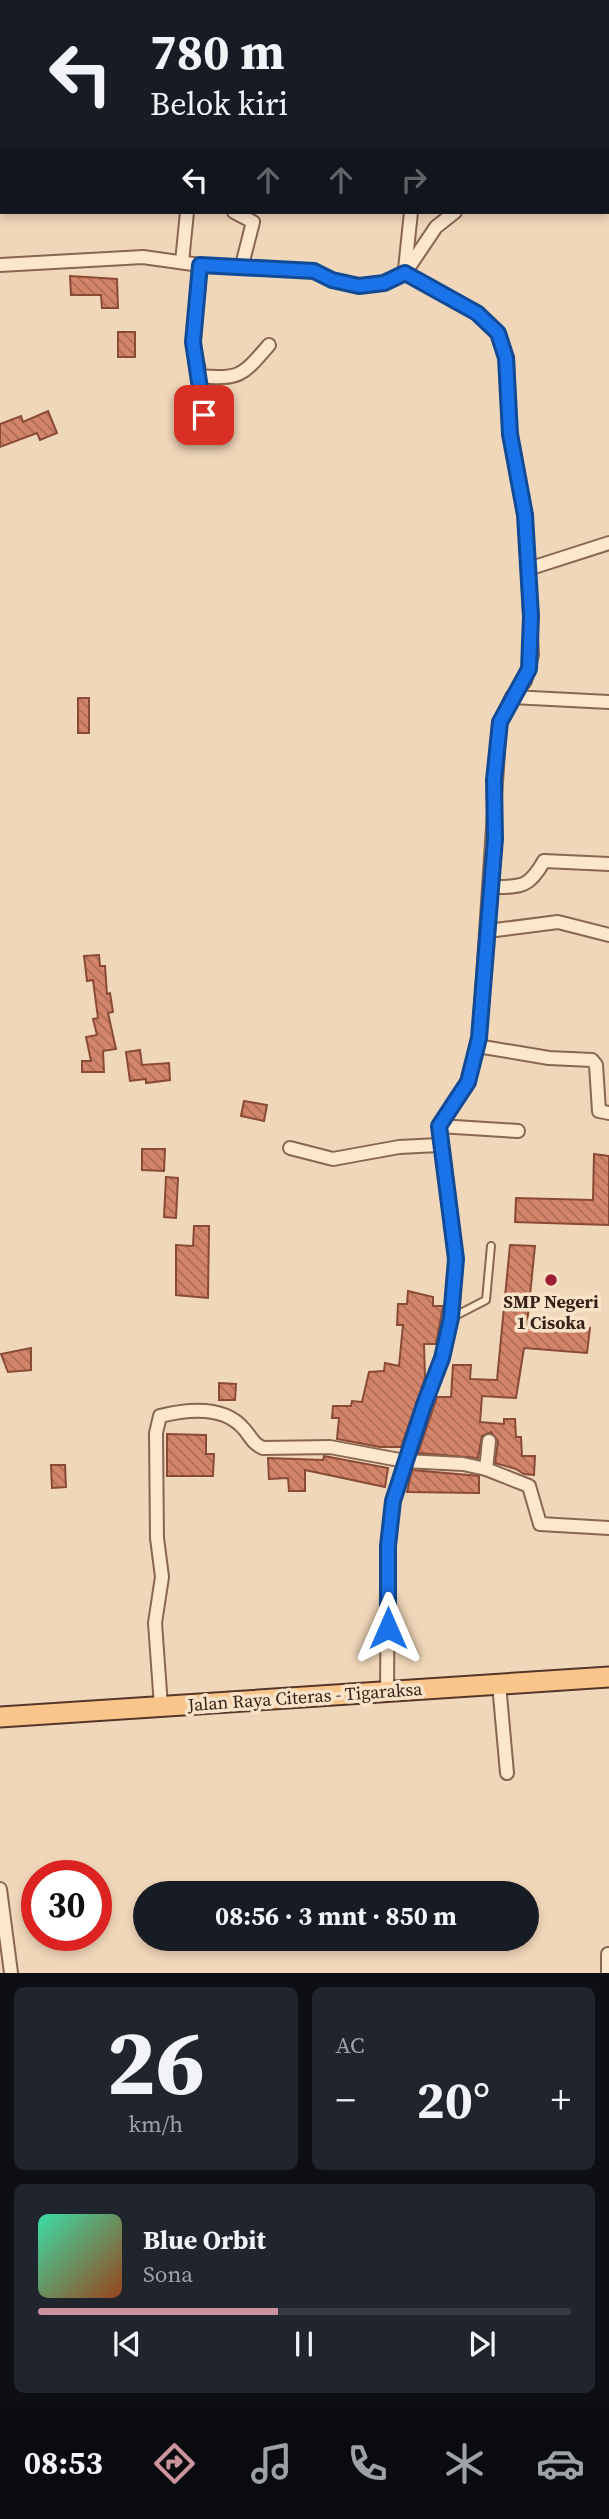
<!DOCTYPE html>
<html lang="id">
<meta charset="utf-8">
<style>
:root{--surface:#171b24;--page:#20242c;--text:#f1f3f6;--muted:#9ea1a6;--line:#363941;--accent:#cb939e}
body{margin:0;font-family:"Source Serif 4",serif;background:var(--page);color:var(--text);height:100vh;display:flex;flex-direction:column;font-size:26px;white-space:nowrap}
*{box-sizing:border-box;margin:0}
p{font-size:23px;color:var(--muted)}
.icon{flex:none;width:38px;height:38px;fill:none;stroke:currentColor;stroke-width:2;stroke-linecap:round;stroke-linejoin:round}
.map{position:relative;height:1973px;overflow:hidden}
.side{display:flex;flex-direction:column;gap:14px;padding:14px;background:#0d0f14;flex:1}
.side>*{flex:none}
.hud{position:absolute;left:0px;top:0px;width:609px;height:214px;box-shadow:0 4px 10px #0003;background:#171b24;color:var(--text);overflow:hidden}
.speed{position:absolute;left:21px;top:1860px;display:flex;gap:14px;font-size:35px;font-weight:700;text-align:center}
.speed>*{display:grid;place-content:center;width:91px;height:91px;border-radius:50%;background:var(--surface);box-shadow:0 4px 10px #0003;line-height:1}
.speed .limit{border:10px solid #d22;background:#fff;color:#111}
.pin{position:absolute;display:grid;place-items:center;width:60px;height:60px;color:#fff;margin:-30px;border-radius:14px;box-shadow:0 4px 10px #0006}
.me{position:absolute;width:77px;margin:-38px;rotate:0deg;stroke-linejoin:round;filter:drop-shadow(0 0 5px #0008)}
.turn{display:flex;align-items:center;gap:24px;height:147px;padding:0 35px;font-size:32px}
.turn .icon{width:91px;height:91px;stroke-width:2.5}
.turn b{display:block;font-size:49px;line-height:60px}
.lanes{display:flex;align-items:center;height:66px;padding:0 35px;background:#0003;justify-content:center;gap:35px;direction:ltr}
.lanes .off{opacity:.35}
.big{font-size:52px;font-weight:700;line-height:1.1}
.side .tile{flex:1;display:flex;flex-direction:column;justify-content:center;gap:10px;min-width:0;padding:0 24px;border-radius:10px;background:var(--page)}
.side .dial{align-items:center;gap:0}
.dial b{font-size:91px;line-height:1}
.song{display:flex;align-items:center;gap:21px}
.cover{width:84px;height:84px;border-radius:10px;background:linear-gradient(135deg,hsl(160 70% 55%),hsl(20 70% 35%))}
.played{height:7px;border-radius:4px;background:linear-gradient(90deg,var(--accent) 45%,var(--line) 45%)}
.keys{display:flex;justify-content:space-around;direction:ltr}
.heat{display:flex;justify-content:space-between;align-items:center;font-size:38px;direction:ltr}
.side .tiles{flex:1;display:grid;gap:14px;grid-template-columns:1fr 1fr}
.tile:last-child{grid-column:span 2}
.trip{position:absolute;left:133px;top:1881px;width:406px;height:70px;border-radius:35px;background:var(--surface);box-shadow:0 4px 10px #0003;font-weight:700;line-height:70px;text-align:center}
.tabs{display:flex;height:112px;justify-content:space-around;align-items:center;background:#090b0e;color:var(--muted)}
.tabs .icon{width:49px;height:49px}
.tabs .on{color:var(--accent)}
.tabs b{font-size:32px;color:var(--text)}
.map>svg:first-child{display:block}
</style>
<div class="map">
<svg width="609" height="1973" viewBox="0 0 609 1973">
<defs>
<pattern id="building-back-hatch" width="6" height="6" patternUnits="userSpaceOnUse" patternTransform="scale(1.75)"><rect width="6" height="6" fill="#d3856b"/><path d="M-1 5l2 2M0 0l6 6M5-1l2 2" fill="none" stroke="#ac6c57"/></pattern>
</defs>
<rect width="100%" height="100%" fill="#f1d7b9"/>
<!-- building -->
<g fill="url(#building-back-hatch)" stroke="#894a36" stroke-width="2">
<polygon points="70,276 117,279 118,308 102,308 101,295 71,295"/>
<rect x="118" y="332" width="17" height="25"/>
<polygon points="48,411 57,433 40,440 37,433 0,447 0,424 21,416 23,422"/>
<rect x="78" y="698" width="11" height="35"/>
<polygon points="99,955 100,966 105,966 107,994 110,993 113,1012 108,1013 116,1049 103,1051 104,1072 82,1072 82,1061 91,1061 86,1037 97,1035 93,1019 98,1018 93,980 87,981 84,956"/>
<polygon points="140,1050 142,1065 169,1063 170,1080 146,1083 146,1079 130,1081 126,1052"/>
<polygon points="244,1101 267,1105 264,1121 241,1116"/>
<polygon points="142,1149 165,1149 164,1171 142,1170"/>
<polygon points="594,1154 609,1156 609,1225 515,1222 516,1198 593,1200"/>
<polygon points="166,1177 178,1178 176,1218 164,1217"/>
<polygon points="194,1226 209,1226 208,1298 176,1295 176,1245 193,1246"/>
<polygon points="510,1245 535,1246 527,1324 590,1328 587,1353 524,1348 516,1398 482,1396 480,1422 504,1424 504,1419 515,1419 516,1437 521,1437 522,1456 535,1456 534,1475 524,1474 516,1469 495,1463 498,1441 491,1432 482,1436 478,1458 418,1453 437,1397 451,1397 453,1365 471,1365 470,1379 497,1380"/>
<polygon points="408,1291 433,1297 433,1306 443,1306 436,1344 424,1344 425,1378 401,1447 380,1447 337,1439 339,1418 332,1418 333,1406 351,1406 352,1401 362,1402 369,1372 384,1371 385,1363 399,1366 403,1325 397,1325 398,1304 407,1304"/>
<polygon points="31,1348 31,1370 8,1372 1,1354"/>
<polygon points="219,1383 236,1384 235,1400 219,1400"/>
<polygon points="167,1434 206,1435 206,1454 214,1454 213,1476 167,1476"/>
<polygon points="324,1456 388,1468 385,1487 305,1470 305,1491 289,1491 288,1478 269,1479 268,1458 323,1460"/>
<polygon points="51,1465 65,1465 66,1487 52,1488"/>
<polygon points="412,1470 479,1476 479,1493 407,1492"/>
</g>
<g fill="none" stroke-linecap="round" stroke-linejoin="round">
<!-- service casing -->
<g stroke="#886652" stroke-width="10">
<polyline id="service" points="453,1317 486,1300 491,1246"/>
</g>
<!-- minor casing -->
<g stroke="#886652" stroke-width="16">
<g id="minor">
<polyline points="144,0 144,2"/>
<polyline points="607,19 609,19"/>
<polyline points="607,119 609,118"/>
<polyline points="234,212 253,222 242,265"/>
<polyline points="182,262 187,212"/>
<polyline points="0,265 143,257 200,265 314,271 332,280 359,286 384,283 405,273 436,227 455,212"/>
<path d="M200,265L193,342L200,376C240,380 243,375 269,345"/>
<polyline points="405,269 411,212"/>
<polyline points="200,376 204,415"/>
<polyline points="528,569 609,543"/>
<polyline points="512,697 609,702"/>
<path d="M491,887C521,887 529,888 544,861L609,864"/>
<polyline points="488,931 558,922 609,935"/>
<polyline points="477,1046 549,1058 592,1060 596,1065 599,1111 609,1113"/>
<polyline points="439,1126 518,1131"/>
<polyline points="290,1148 333,1159 399,1147 439,1145"/>
<polyline points="486,1469 529,1486 540,1524 609,1528"/>
<polyline points="499,1684 507,1773"/>
<polyline points="387,1694 388,1546 393,1501 424,1405 442,1358 451,1318 456,1259 439,1126 468,1082 479,1038 500,722 512,697 525,681 532,655 525,515 510,434 507,358 498,333 477,313 405,273"/>
<path d="M161,1706L155,1623L162,1577L157,1538L156,1433L160,1416C188,1409 224,1405 244,1429C252,1438 252,1443 263,1448L330,1447L405,1461L463,1464L486,1469L489,1441"/>
<polyline points="0,1889 11,1973"/>
<polyline points="608,1954 608,1973"/>
</g>
</g>
<!-- primary casing -->
<g stroke="#553628" stroke-width="23">
<polyline id="primary" points="0,1717 609,1677"/>
</g>
<!-- service -->
<use href="#service" stroke="#fce6cc" stroke-width="6"/>
<!-- minor -->
<use href="#minor" stroke="#fce6cc" stroke-width="12"/>
<!-- primary -->
<use href="#primary" stroke="#f9c58b" stroke-width="19"/>
</g>
<g fill="none" stroke-linecap="round" stroke-linejoin="round">
<!-- route casing -->
<g stroke="#114b97" stroke-width="18">
<polyline id="route" points="204,415 193,342 200,265 314,271 332,280 359,286 384,283 405,273 477,313 498,333 506,358 510,434 525,515 531,616 529,669 500,722 494,780 495,839 479,1038 468,1082 439,1126 456,1259 451,1318 442,1358 424,1405 393,1501 388,1546 388,1628"/>
</g>
<!-- route -->
<use href="#route" stroke="#1a73e8" stroke-width="12"/>
</g>
<!-- markers -->
<circle fill="#9c1e33" stroke="#f8e3c9" stroke-width="2.5" cx="551" cy="1280" r="7"/>
<g text-anchor="middle" stroke-width="7" stroke-linejoin="round" paint-order="stroke">
<!-- poi labels -->
<g font-size="18" font-weight="bold" fill="#362219" stroke="#f8e3c9">
<text x="551" y="1308">SMP Negeri<tspan x="551" dy="21">1 Cisoka</tspan></text>
</g>
<!-- street labels -->
<g font-size="18" fill="#362219" stroke="#f8e3c9">
<text transform="translate(305 1697) rotate(-4)" y="6">Jalan Raya Citeras - Tigaraksa</text>
</g>
</g>
</svg>
<div class="speed"><div class="limit">30</div></div>
<div class="pin" style="left:204px;top:415px;background:#d93025"><svg class="icon" aria-label="arrive" viewBox="0 0 24 24"><path d="M6 21V4h12l-3 4 3 4H6"/></svg></div>
<svg class="me" style="left:388px;top:1628px" viewBox="-20 -20 40 40"><path d="M0-17L14 15 0 8-14 15z" fill="#1a73e8" stroke="#fff" stroke-width="4"/></svg>
<div class="trip">08:56 · 3 mnt · 850 m</div>
<div class="hud">
<div class="turn"><svg class="icon" aria-label="left" viewBox="0 0 24 24"><path d="M17 20v-9H6M10 6l-5 5 5 5"/></svg><div><b>780 m</b>Belok kiri</div></div>
<div class="lanes"><svg class="icon" aria-label="left" viewBox="0 0 24 24"><path d="M17 20v-9H6M10 6l-5 5 5 5"/></svg><svg class="icon off" aria-label="ahead" viewBox="0 0 24 24"><path d="M12 20V5M6 11l6-6 6 6"/></svg><svg class="icon off" aria-label="ahead" viewBox="0 0 24 24"><path d="M12 20V5M6 11l6-6 6 6"/></svg><svg class="icon off" aria-label="right" viewBox="0 0 24 24"><path d="M7 20v-9h11M14 6l5 5-5 5"/></svg></div>
</div>
</div>
<section class="side">
<div class="tiles">
<div class="tile dial"><b>26</b><p>km/h</p></div>
<div class="tile"><p>AC</p>
<div class="heat"><a>−</a><b class="big">20°</b><a>+</a></div>
</div>
<div class="tile">
<div class="song"><i class="cover"></i><div><b>Blue Orbit</b><p>Sona</p></div></div>
<div class="played"></div>
<div class="keys"><svg class="icon" aria-label="previous" viewBox="0 0 24 24"><path d="M18 5L8 12l10 7zM5 5v14"/></svg><svg class="icon" aria-label="pause" viewBox="0 0 24 24"><path d="M8 5v14M16 5v14"/></svg><svg class="icon" aria-label="next" viewBox="0 0 24 24"><path d="M6 5l10 7-10 7zM19 5v14"/></svg></div>
</div>
</div>
</section>
<nav class="tabs">
<b>08:53</b>
<svg class="icon on" aria-label="directions" viewBox="0 0 24 24"><path d="M12 3l9 9-9 9-9-9zM9 14v-3h6M13 9l2 2-2 2"/></svg>
<svg class="icon" aria-label="music" viewBox="0 0 24 24"><path d="M9 18V5l10-2v13"/><circle cx="6" cy="18" r="3"/><circle cx="16" cy="16" r="3"/></svg>
<svg class="icon" aria-label="phone" viewBox="0 0 24 24"><path d="M5 4h4l2 5-3 2q2 4 5 5l2-3 5 2v4C11 20 4 13 5 4z"/></svg>
<svg class="icon" aria-label="climate" viewBox="0 0 24 24"><path d="M12 3v18M4 7l16 10M4 17L20 7"/></svg>
<svg class="icon" aria-label="car" viewBox="0 0 24 24"><path d="M5 17H2v-5l4-1 3-4h7l3 4 3 1v5h-3M9 17h6M6 11h13"/><circle cx="7" cy="17" r="2"/><circle cx="17" cy="17" r="2"/></svg>
</nav>
